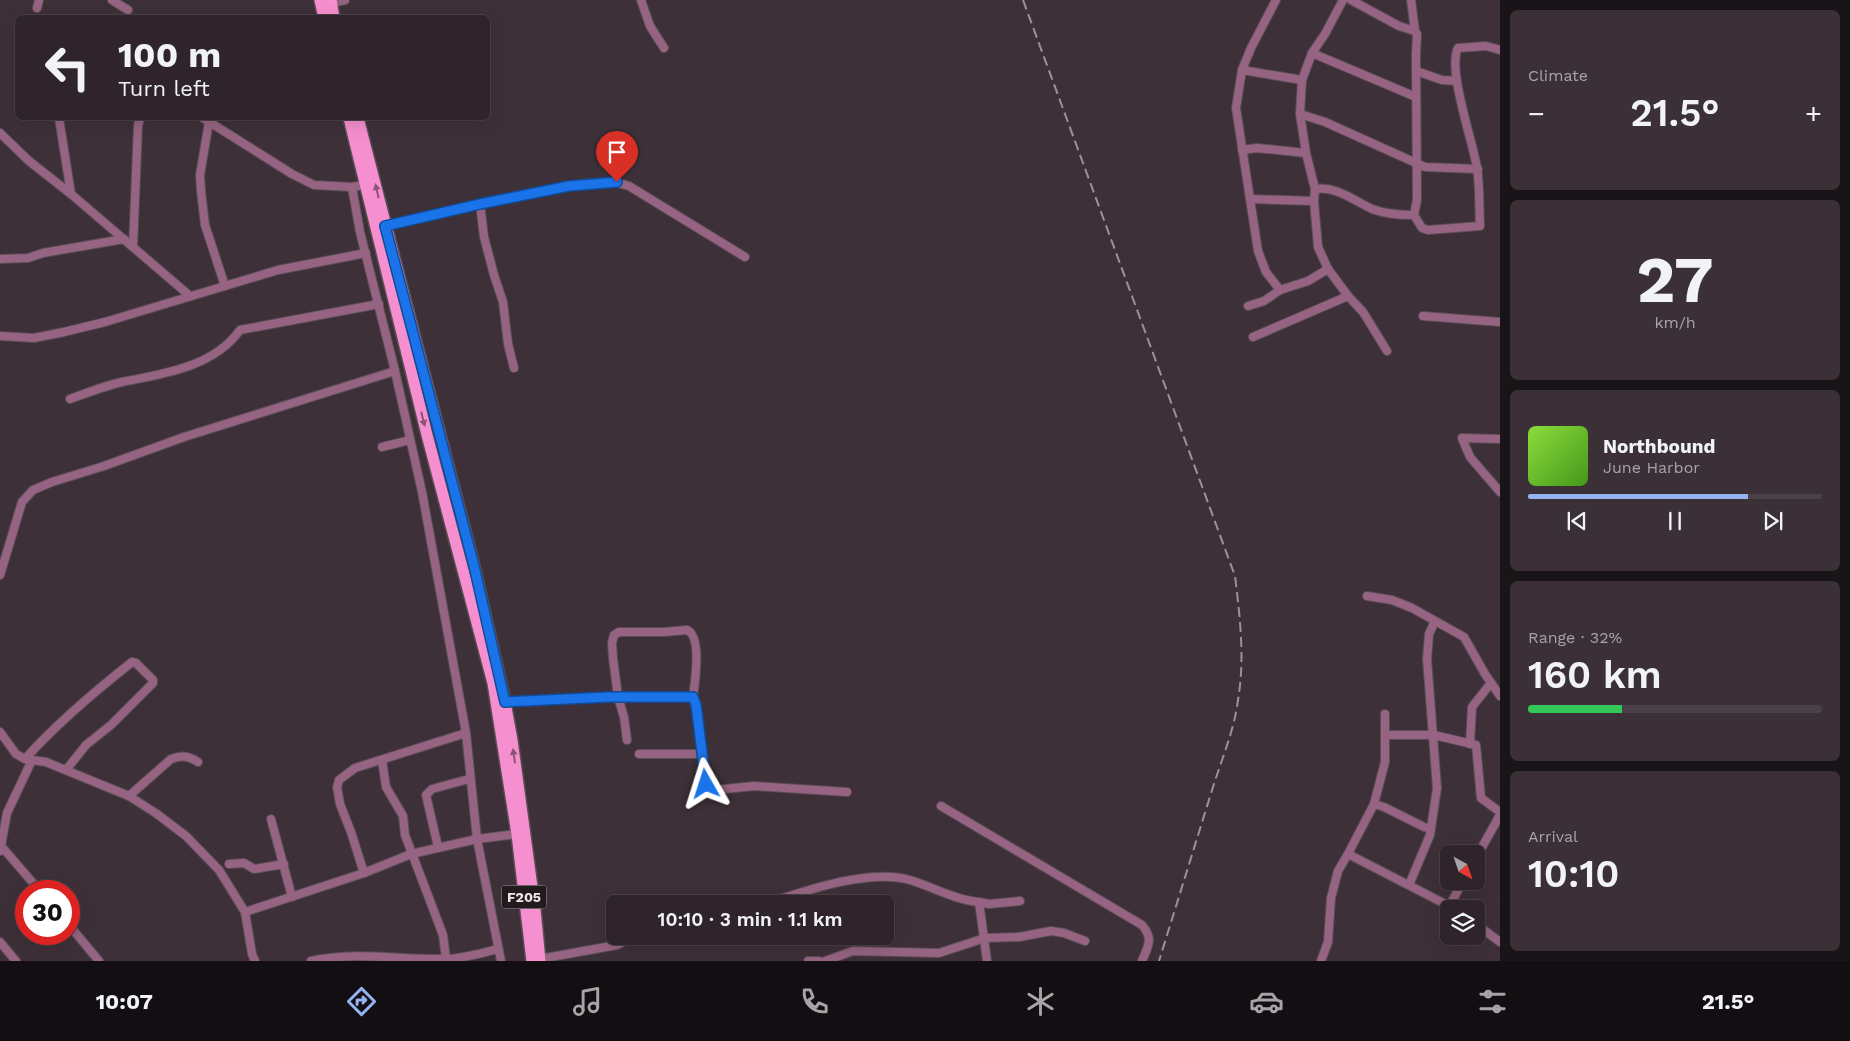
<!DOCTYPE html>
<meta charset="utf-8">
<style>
:root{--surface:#2e242a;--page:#3a3036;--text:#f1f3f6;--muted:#a7a4a8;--line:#494147;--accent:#95b2f1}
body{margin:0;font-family:"Work Sans",sans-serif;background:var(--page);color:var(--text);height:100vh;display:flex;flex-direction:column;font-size:19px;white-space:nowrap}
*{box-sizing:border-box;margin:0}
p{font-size:16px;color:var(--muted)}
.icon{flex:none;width:28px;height:28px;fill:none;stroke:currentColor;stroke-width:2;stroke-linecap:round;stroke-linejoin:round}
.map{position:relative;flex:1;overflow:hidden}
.sheet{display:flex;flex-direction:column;gap:10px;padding:10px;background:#191417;width:350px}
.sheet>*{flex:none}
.guide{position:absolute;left:15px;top:15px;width:475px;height:105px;border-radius:8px;box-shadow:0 5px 20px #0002,0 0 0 1px var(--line);background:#2e242a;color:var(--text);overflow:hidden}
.needle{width:32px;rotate:140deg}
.buttons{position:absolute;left:1440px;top:845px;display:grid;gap:10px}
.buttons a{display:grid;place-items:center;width:45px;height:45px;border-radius:8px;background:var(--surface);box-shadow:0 5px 20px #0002,0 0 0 1px var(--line);font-size:25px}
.speed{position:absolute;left:15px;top:880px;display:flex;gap:10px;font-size:25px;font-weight:700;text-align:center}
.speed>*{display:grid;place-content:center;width:65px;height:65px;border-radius:50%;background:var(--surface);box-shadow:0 5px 20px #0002,0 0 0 1px var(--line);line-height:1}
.speed .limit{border:8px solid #d22;background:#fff;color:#111}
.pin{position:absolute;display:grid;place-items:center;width:42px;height:42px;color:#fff;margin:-51px -21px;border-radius:50% 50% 50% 0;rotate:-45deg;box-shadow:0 0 5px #0007}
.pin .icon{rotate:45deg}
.me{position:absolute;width:55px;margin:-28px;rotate:354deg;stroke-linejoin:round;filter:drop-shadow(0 0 4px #0008)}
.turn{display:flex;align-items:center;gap:18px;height:105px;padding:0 20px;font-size:22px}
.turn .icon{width:65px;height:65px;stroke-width:2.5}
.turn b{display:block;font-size:35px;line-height:42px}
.big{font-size:38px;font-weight:600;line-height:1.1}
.sheet .widget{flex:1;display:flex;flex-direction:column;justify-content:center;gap:8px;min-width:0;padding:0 18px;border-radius:8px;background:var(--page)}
.sheet .dial{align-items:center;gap:0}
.dial b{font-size:65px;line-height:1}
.song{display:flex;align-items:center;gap:15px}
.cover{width:60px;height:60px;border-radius:8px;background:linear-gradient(135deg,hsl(90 70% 55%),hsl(100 70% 35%))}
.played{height:5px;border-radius:2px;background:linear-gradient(90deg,var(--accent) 75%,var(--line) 75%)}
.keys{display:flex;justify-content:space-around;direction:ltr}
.heat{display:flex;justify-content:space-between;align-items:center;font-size:28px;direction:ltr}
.charge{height:8px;border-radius:4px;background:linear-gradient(90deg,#34c759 32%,var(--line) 0)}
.trip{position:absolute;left:606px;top:895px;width:288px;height:50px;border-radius:8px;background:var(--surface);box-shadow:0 5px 20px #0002,0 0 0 1px var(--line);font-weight:600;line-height:50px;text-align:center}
.tabs{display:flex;height:80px;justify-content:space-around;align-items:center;background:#120e11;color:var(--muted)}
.tabs .icon{width:35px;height:35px}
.tabs .current{color:var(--accent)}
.tabs b{font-size:22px;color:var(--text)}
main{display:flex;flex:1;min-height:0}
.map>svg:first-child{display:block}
</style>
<main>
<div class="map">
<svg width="1500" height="961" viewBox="0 0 1500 961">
<rect width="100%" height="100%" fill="#3e3038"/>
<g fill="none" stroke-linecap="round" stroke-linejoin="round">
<!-- street casing -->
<g stroke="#5a4d54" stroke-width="10">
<g id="street">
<polyline points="112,0 128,10"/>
<polyline points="641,0 650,26 664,48"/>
<polyline points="1276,0 1251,48 1242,70 1236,108 1258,251 1266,272 1280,290"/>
<polyline points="1351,0 1399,26 1415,31"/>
<path d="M1411,0L1415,31L1417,34L1416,54L1417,200L1414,215L1422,228L1428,230L1480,226C1479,207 1480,186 1477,168C1473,142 1447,69 1458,48L1486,46L1500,50"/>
<polyline points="331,3 345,0"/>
<polyline points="37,8 39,0"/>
<polyline points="1312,53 1416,97"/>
<polyline points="1242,70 1302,80 1300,114 1306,153 1315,189 1314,201 1318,247 1328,269 1348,296 1363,312 1387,351"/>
<polyline points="1416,71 1442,80 1457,81"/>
<polyline points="1302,80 1312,53 1325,34 1343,0"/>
<polyline points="1300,114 1325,122 1425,167 1478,169"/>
<polyline points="59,118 71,194"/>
<polyline points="203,118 292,174 314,185 352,187 365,185"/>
<polyline points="209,122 200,175 201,191 205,225 225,286"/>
<polyline points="0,133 29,161 71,194 190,296"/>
<polyline points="1242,150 1257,148 1306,153"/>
<polyline points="352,187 360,232 395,371 422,492 466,733 477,839 501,961"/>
<path d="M1315,189C1337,186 1353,200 1372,209C1385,214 1400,215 1414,215"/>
<polyline points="1250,199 1314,201"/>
<polyline points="480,204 484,237 494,275 503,302 508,344 514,368"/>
<path d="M385,226C434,215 482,203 531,193C560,188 601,177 629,186L745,257"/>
<polyline points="133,247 138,126 140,118"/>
<polyline points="0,259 28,258 43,253 124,239"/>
<polyline points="1248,306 1264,301 1280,290 1308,281 1328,269"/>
<polyline points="1423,316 1500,322"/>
<polyline points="0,336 34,338 64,332 105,322 278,270 366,253"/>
<polyline points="1253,337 1348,296"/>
<path d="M70,399C87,393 104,386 122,382C163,374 214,367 240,330L379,304"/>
<polyline points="1500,439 1462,438 1470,457 1500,492"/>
<polyline points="382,447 410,440"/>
<polyline points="0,575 22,502 33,490 52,482 104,466 184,437 395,371"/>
<polyline points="1367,596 1392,600 1412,608 1464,637 1485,674 1500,696"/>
<polyline points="505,702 609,697 693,697 696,705 706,784 710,788 715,790 754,786 847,792"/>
<polyline points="1385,714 1385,762 1374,804 1348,854 1455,909"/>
<polyline points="0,732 16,754 25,759 46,762 129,796 157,814 186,836 219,870 245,912 252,954 255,961"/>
<polyline points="1385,735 1434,735 1476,745 1481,798 1500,812"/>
<path d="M627,740L624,717L618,697L613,658L612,643L614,635L619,632H664L687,630C702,636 695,683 693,697"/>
<polyline points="1470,744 1472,707 1491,683"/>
<polyline points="639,754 703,754"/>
<path d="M25,759C57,723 94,692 132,662L136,663L153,680V683L111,725L86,745L66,770"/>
<polyline points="382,760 386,787 403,816 405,835 443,935 446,959"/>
<path d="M129,796L171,759C182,755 189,756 198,762"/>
<polyline points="1374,804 1384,807 1424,827 1431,829"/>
<path d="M941,806L1142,925C1154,939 1148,946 1142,961"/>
<polyline points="271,819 292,897"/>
<polyline points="2,847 40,891"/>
<polyline points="438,847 426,795 432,789 469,779"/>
<polyline points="0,851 7,813 32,760"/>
<polyline points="1476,858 1500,815"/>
<polyline points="229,864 244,863 254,869 284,864"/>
<polyline points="364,873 351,832 340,804 337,787 339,780 355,768 466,733"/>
<polyline points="1409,885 1430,835 1437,788 1427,659 1429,634 1435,621"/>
<polyline points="979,902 989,904 1020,901"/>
<path d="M765,904C805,891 869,868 910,880C933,887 955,900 979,902L987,961"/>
<polyline points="1450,905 1463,881"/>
<polyline points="245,912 364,873 411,854 477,839 517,834"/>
<polyline points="1476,924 1500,942"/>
<polyline points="69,925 99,961"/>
<polyline points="0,942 16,961"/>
<polyline points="540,959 617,945 635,936"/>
<path d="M311,961C358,951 398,960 445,959C462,959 481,953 498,949"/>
<polyline points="808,961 819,961"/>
<polyline points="825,961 853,951 939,953 985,938 1019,937 1051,931 1064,933 1085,941"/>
<polyline points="1321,961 1328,942 1331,898 1338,871 1348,854"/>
</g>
</g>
<!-- primary casing -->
<g stroke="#5a4d54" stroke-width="14">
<g id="primary">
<polyline points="320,0 324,18"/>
<polyline points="331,0 334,18"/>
<polyline points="349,118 427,435 493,683 517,834 532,961"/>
<polyline points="358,118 474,566 505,702 512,740 535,909 540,961"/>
</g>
</g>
<!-- street -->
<use href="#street" stroke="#966482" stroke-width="8"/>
<!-- primary -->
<use href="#primary" stroke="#f68fcf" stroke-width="11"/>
<!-- rail -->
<path stroke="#9d9198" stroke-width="2" stroke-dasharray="10 5" stroke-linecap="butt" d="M1023,0L1235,576C1240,617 1245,659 1238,700C1234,731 1222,758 1213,787C1195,845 1177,903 1159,961"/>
</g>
<!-- one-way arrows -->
<defs><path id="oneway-solid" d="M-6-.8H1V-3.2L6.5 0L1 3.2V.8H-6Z" transform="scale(1.25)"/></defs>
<g fill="#8c5576">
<use href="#oneway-solid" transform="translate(377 191) rotate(-103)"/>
<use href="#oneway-solid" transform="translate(423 419) rotate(76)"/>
<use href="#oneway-solid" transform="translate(514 756) rotate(-98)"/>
</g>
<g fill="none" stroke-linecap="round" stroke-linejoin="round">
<!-- route casing -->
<g stroke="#114b97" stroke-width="12">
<polyline id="route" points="617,182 569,186 480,204 385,226 474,566 505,702 609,697 693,697 696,705 706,784"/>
</g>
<!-- route -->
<use href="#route" stroke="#1a73e8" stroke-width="9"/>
</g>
<g text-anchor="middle" stroke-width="5" stroke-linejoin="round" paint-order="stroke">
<!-- shield labels -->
<rect fill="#211b1e" stroke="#b1a8ad" stroke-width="1" x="501.5" y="885.5" width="45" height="23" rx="4"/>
<g font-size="14" font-weight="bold" fill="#efe5ea">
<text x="524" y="902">F205</text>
</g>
</g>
</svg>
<div class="buttons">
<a><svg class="needle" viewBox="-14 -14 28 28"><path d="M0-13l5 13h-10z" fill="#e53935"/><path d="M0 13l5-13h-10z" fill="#a7a4a8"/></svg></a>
<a><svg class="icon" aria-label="layers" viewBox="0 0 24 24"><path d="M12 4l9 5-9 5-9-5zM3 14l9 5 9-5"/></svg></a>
</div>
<div class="speed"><div class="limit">30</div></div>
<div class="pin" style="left:617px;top:182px;background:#d93025"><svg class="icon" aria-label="arrive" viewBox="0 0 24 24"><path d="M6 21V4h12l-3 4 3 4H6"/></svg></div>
<svg class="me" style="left:706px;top:784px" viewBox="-20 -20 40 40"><path d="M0-17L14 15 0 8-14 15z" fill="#1a73e8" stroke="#fff" stroke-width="4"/></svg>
<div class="trip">10:10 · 3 min · 1.1 km</div>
<div class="guide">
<div class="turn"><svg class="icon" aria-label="left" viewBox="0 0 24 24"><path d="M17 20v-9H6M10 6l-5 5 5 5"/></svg><div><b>100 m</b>Turn left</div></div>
</div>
</div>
<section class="sheet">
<div class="widget"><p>Climate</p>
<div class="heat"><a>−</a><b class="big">21.5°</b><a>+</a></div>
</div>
<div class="widget dial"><b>27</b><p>km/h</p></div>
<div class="widget">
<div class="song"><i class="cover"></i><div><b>Northbound</b><p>June Harbor</p></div></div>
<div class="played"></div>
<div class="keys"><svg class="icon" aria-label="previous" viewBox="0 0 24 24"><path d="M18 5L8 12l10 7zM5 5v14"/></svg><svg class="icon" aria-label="pause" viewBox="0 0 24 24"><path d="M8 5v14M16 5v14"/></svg><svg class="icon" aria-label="next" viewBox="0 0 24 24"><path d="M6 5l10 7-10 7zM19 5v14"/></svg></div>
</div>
<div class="widget"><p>Range · 32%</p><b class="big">160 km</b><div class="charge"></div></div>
<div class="widget"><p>Arrival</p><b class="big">10:10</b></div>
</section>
</main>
<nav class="tabs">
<b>10:07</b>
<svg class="icon current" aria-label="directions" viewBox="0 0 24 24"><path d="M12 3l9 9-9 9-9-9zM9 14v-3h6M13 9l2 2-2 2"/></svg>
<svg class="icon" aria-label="music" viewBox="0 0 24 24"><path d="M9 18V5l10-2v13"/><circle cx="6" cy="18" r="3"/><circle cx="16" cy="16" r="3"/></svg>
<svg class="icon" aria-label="phone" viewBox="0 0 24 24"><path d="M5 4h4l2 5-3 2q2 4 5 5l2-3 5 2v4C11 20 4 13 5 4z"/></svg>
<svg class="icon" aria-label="climate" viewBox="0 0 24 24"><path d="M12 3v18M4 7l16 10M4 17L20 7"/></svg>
<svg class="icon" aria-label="car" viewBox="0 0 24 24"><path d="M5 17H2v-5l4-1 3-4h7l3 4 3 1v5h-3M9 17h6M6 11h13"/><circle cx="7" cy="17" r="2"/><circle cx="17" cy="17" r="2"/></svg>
<svg class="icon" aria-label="filters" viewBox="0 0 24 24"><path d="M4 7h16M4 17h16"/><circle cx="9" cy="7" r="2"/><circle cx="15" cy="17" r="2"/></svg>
<b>21.5°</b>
</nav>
